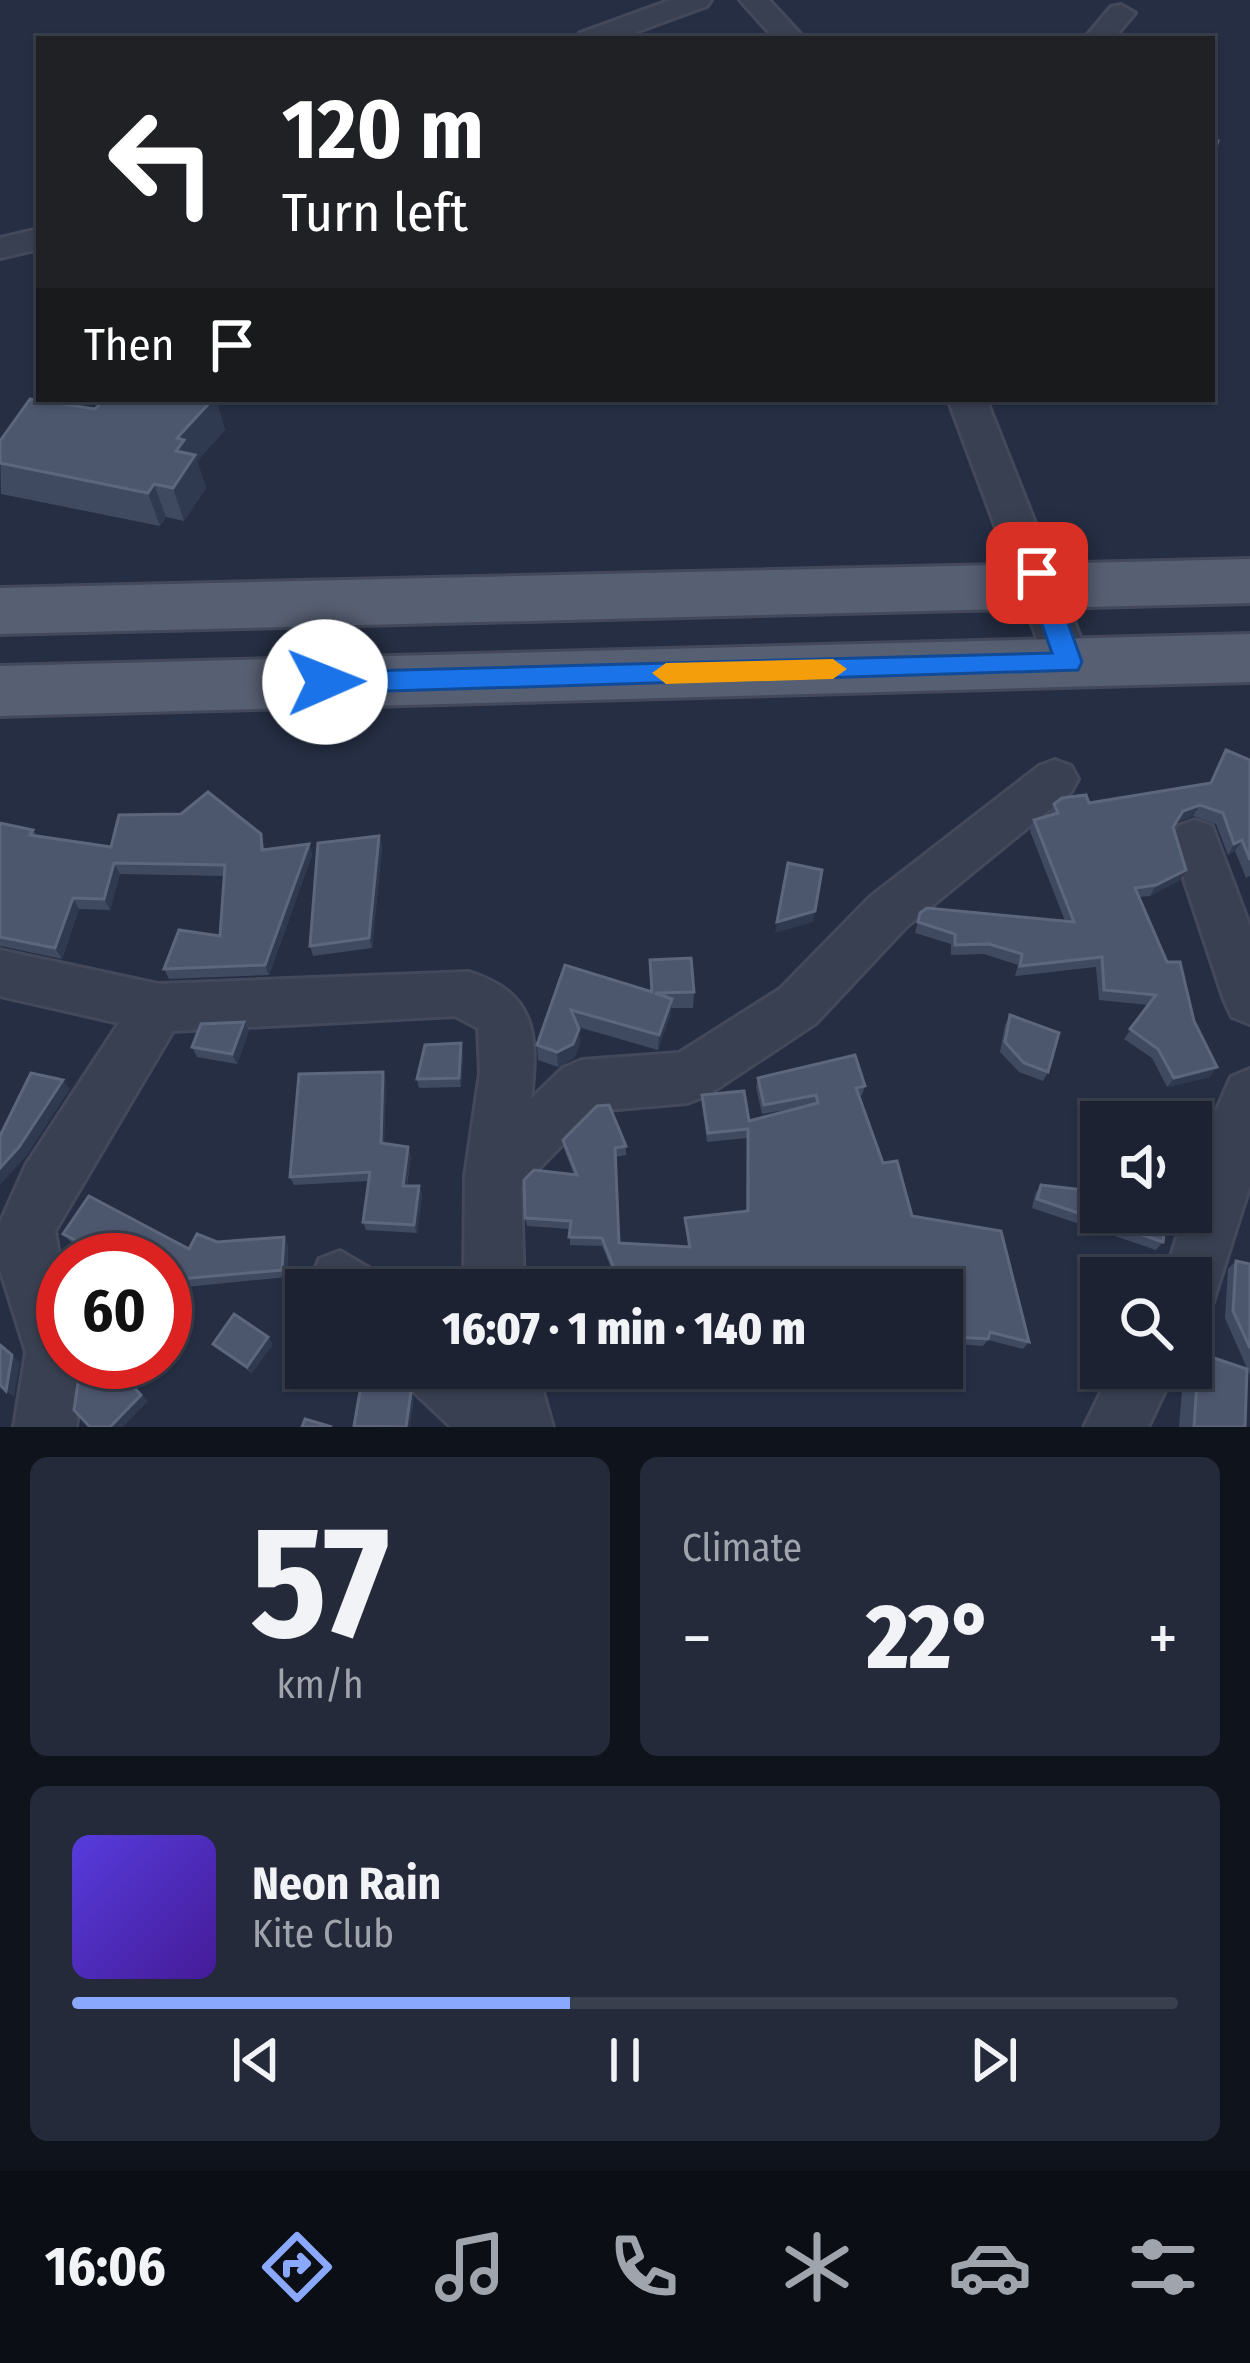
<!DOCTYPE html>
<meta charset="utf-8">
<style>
:root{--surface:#1c2232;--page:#252a3a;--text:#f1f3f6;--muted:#a0a4ac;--line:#3a3f4d;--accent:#8aa8fd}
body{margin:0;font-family:"Fira Sans Condensed",sans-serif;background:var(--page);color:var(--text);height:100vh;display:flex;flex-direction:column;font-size:45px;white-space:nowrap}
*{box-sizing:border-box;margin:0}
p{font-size:39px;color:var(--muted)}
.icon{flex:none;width:66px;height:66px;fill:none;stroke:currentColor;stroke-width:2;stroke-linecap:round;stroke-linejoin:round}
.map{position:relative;height:1427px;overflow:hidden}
.sheet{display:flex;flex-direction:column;gap:30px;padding:30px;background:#0f131c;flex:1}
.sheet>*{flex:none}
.guide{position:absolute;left:36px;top:36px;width:1179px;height:366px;border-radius:0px;box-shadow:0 3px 9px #0004,0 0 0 3px var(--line);background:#202124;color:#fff;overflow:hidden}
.buttons{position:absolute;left:1080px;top:1101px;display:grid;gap:24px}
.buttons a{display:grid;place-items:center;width:132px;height:132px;border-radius:0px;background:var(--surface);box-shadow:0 3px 9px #0004,0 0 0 3px var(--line);font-size:60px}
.speed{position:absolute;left:36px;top:1233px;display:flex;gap:24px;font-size:60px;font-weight:700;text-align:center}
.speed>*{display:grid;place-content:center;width:156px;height:156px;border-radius:50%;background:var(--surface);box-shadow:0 3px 9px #0004,0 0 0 3px var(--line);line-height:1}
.speed .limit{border:18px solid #d22;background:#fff;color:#111}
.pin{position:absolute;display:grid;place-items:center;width:102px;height:102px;color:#fff;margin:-51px;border-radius:24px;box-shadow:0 6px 18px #0006}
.me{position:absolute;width:132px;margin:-66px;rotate:89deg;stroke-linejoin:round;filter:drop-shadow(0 0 9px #0008)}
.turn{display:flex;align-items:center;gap:42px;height:252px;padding:0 48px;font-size:54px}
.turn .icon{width:156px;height:156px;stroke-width:2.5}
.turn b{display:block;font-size:84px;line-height:102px}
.then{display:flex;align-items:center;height:114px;padding:0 48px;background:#0003;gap:24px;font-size:45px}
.big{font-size:90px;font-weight:800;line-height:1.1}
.sheet .tile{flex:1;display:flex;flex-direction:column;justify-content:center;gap:18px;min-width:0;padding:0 42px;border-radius:18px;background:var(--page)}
.sheet .dial{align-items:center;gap:0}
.dial b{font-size:156px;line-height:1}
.song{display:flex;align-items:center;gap:36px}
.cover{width:144px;height:144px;border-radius:18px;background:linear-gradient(135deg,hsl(250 70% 55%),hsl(260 70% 35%))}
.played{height:12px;border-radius:6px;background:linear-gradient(90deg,var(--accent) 45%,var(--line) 45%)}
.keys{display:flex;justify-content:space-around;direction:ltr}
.heat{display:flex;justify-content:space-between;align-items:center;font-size:66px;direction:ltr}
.sheet .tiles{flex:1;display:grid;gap:30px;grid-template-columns:1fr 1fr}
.tile:last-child{grid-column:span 2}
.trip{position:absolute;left:285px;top:1269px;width:678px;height:120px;border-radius:0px;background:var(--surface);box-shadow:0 3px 9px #0004,0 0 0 3px var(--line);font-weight:800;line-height:120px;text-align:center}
.tabs{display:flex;height:192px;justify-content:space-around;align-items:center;background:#0b0e14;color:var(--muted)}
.tabs .icon{width:84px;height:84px}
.tabs .current{color:var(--accent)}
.tabs b{font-size:54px;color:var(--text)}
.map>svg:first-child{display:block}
</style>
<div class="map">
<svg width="1250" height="1427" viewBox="0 0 1250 1427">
<rect width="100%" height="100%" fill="#252e43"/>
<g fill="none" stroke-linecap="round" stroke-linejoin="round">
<!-- minor casing -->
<g stroke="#43495b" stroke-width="6">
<g id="minor">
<polygon points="671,0 711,0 707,6 617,39 576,39 580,33"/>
<polygon points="740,0 769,0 805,39 775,39"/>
<polygon points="1121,5 1135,13 1113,39 1084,39 1111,7"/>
<polygon points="39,229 39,249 0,258 0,238"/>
<polygon points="948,399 986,399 1090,662 1083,674 1068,679 1053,674 1046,662"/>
<path d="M1055,760L1071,766L1078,779L1071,792L906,927L816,1023L706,1096L687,1103L595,1111L521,1187L524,1290H464L465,1176L480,1073L478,1028L455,1016L173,1031L55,1231L63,1282V1362H85L76,1427H14L26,1352L0,1269V1223L26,1165L119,1023L0,996V950L158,984L469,972C537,993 538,1035 531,1099L563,1068L582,1060L679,1053L780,989L870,897L1039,766Z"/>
<polygon points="1195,820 1212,826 1250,927 1250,1024 1232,1017 1224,1000 1171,840 1178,826"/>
<path d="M1250,1069V1185L1212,1305L1191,1313V1278H1164L1185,1212H1191C1191,1169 1213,1117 1231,1077Z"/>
<polygon points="340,1251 371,1269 380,1290 315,1290 311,1280 319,1259"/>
<polygon points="404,1368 536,1368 553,1427 451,1427 412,1390"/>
<polygon points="1113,1368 1176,1368 1148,1427 1084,1427"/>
</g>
</g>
<!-- primary casing -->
<g stroke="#43495b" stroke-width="6">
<g id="primary">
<polygon points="1250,559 1250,603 0,634 0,588"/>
<polygon points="1250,634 1250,682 0,716 0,666"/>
</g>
</g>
<!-- minor -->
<use href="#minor" fill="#394052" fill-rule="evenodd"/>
<!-- primary -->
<use href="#primary" fill="#575f72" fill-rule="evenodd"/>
</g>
<!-- wall -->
<g fill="#3f4a61">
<polygon points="167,399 216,399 225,430 197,461 206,488 184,521 166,517 160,526 1,494 0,441 95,409"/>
<polygon points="1226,750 1250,760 1250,876 1246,878 1235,851 1228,855 1216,824 1193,816 1177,822 1173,828 1180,880 1150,896 1139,897 1194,1021 1210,1077 1167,1087 1152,1058 1124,1039 1148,1005 1099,1000 1096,967 1015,976 1018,965 984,954 951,955 951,944 915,933 920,913 1065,921 1030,831 1034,820 1050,815 1054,804 1089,803 1210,783"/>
<polygon points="0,823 33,830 37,836 111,847 261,834 265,850 309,844 312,855 269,975 169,979 164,969 220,936 224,876 120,874 110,910 79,909 62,959 1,946 0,947"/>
<polygon points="379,836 382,847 372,948 313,956 310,946"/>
<polygon points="650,960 694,992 693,1008 671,1008 658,1050 578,1027 580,1044 574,1058 558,1067 538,1060 537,1045 565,965 650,992"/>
<polygon points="1010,1015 1048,1072 1043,1081 1019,1072 1000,1052 1005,1025"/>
<polygon points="249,1031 237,1064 197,1057 192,1047"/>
<polygon points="461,1043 463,1053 461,1087 419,1088 417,1079"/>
<polygon points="383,1072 386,1081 384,1143 411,1155 407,1186 419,1186 422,1195 417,1233 366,1230 363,1222 368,1181 294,1185 290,1177"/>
<polygon points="758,1078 865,1086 862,1095 859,1096 883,1163 912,1216 1029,1342 1023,1349 988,1340 983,1346 942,1343 942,1290 851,1290 799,1280 717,1290 614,1290 615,1277 602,1246 570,1245 570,1229 527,1226 525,1218 574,1175 564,1149 563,1140 626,1146 626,1155 615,1157 619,1243 688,1247 685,1218 746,1211 747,1138 707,1142 702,1104 702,1095 749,1121 814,1105 762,1114 756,1087"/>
<polygon points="1041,1185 1163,1242 1156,1250 1032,1208 1035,1194"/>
<polygon points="63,1234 189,1249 217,1242 288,1245 287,1277 185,1287 165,1280 165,1260 107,1260 71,1242"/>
<polygon points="1236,1261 1250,1264 1250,1375 1225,1318 1228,1269"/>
<polygon points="213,1344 273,1344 252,1373 219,1350"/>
<polygon points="1199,1353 1245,1427 1179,1427 1184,1368 1191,1368 1191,1360"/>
<polygon points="893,1368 933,1368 933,1375 929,1382 894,1379"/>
</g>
<!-- shaded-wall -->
<g fill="#2f3950">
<polygon points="213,399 216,399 225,430 197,461 206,488 184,521 173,488 177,438"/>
<polygon points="154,484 166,517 160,526 148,493"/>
<polygon points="1200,805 1193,816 1177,822 1183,811"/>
<polygon points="379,836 382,847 372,948 369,938"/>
<polygon points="1242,840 1235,851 1228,855 1234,844"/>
<polygon points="309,844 312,855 269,975 265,965"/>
<polygon points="114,863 120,874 110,910 104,899"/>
<polygon points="1186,870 1180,880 1150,896 1156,885"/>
<polygon points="73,898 79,909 62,959 55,948"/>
<polygon points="815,911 813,922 775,933 777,922"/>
<polygon points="672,999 671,1014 658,1050 659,1035"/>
<polygon points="244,1022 249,1031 237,1064 232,1054"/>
<polygon points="579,1029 580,1044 574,1058 558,1067 557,1052"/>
<polygon points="461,1043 463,1053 461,1087 459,1078"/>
<polygon points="1217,1067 1210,1077 1167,1087 1174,1078"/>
<polygon points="383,1072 386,1081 384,1152 381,1143"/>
<polygon points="63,1080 70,1089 27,1155 0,1185 0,1168"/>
<polygon points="408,1147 411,1155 405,1194 403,1186"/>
<polygon points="419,1186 422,1195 417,1233 414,1225"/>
<polygon points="284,1237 288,1245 287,1277 282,1270"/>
<polygon points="268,1337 273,1344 252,1373 247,1367"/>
<polygon points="0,1345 20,1362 14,1397 6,1391"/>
<polygon points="112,1363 148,1401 123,1427 110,1427"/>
<polygon points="411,1392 414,1398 410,1427 406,1427"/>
</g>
<!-- building -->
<g fill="#4c566d" stroke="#5c667c" stroke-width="3">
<polygon points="1212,140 1218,141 1212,159"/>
<polygon points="30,399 95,409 105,399 213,399 177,438 184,440 176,451 195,455 173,488 154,484 148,493 0,463 0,441"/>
<polygon points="1226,750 1250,760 1250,860 1242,840 1234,844 1223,813 1200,805 1183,811 1173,827 1186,870 1156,885 1135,888 1167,962 1180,962 1194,1021 1217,1067 1174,1078 1158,1049 1130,1029 1156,995 1104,990 1102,957 1020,966 1022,954 989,944 955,945 955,934 918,922 920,913 927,908 1074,922 1034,820 1058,813 1054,804 1062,798 1086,795 1089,803 1211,783"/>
<polygon points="208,792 261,834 262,850 309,844 265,965 164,969 179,930 220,936 225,865 114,863 104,899 73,898 55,948 0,937 0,823 33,830 30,835 111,847 119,815 181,814"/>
<polygon points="379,836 369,938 310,946 318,843"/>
<polygon points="788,863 822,870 815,911 777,922"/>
<polygon points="691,958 694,992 655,993 672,999 659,1035 571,1010 579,1029 573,1044 557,1052 537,1045 565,965 652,992 650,960"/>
<polygon points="1010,1015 1059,1033 1048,1072 1024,1063 1005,1042"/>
<polygon points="244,1022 232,1054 192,1047 201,1024"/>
<polygon points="461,1043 459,1078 417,1079 425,1045"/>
<polygon points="855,1055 865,1086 856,1088 883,1163 897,1161 912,1216 1001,1231 1029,1342 990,1332 988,1339 942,1336 942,1290 892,1290 801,1272 698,1285 649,1283 649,1290 614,1290 615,1271 602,1238 569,1237 571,1221 525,1218 524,1180 534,1170 577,1175 563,1140 597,1106 609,1105 626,1146 615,1148 619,1243 690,1247 685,1218 748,1211 748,1129 708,1133 702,1095 744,1091 749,1121 818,1103 816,1095 764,1105 758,1078"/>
<polygon points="383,1072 381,1143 408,1147 403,1186 419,1186 414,1225 363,1222 370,1172 290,1177 299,1074"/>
<polygon points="31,1073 63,1080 19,1147 0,1168 0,1136"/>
<polygon points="1041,1185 1101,1192 1101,1212 1167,1212 1163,1242 1037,1199"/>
<polygon points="89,1196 189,1249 197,1234 217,1242 284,1237 282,1270 179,1279 165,1275 165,1260 115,1260 63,1234"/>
<polygon points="1236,1261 1250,1264 1250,1348 1233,1311"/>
<polygon points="234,1314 268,1337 247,1367 213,1344"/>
<polygon points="0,1345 12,1355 6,1391 0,1385"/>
<polygon points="1199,1353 1247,1369 1245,1427 1194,1427"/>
<polygon points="99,1362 110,1362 141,1395 110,1427 90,1427 74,1410 78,1383"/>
<polygon points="897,1368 933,1368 933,1375 897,1372"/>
<polygon points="363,1374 402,1378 411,1392 406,1427 354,1426"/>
<polygon points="305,1419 332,1427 302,1427"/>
</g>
<!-- route -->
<polygon fill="#1a73e8" stroke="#114b97" stroke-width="3" points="1037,564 1050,573 1082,662 1078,670 325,693 312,682 325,672 1052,653 1024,573"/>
<!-- slow -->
<polygon fill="#f59e0b" points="833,659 847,669 833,679 666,684 652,673 666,663"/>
</svg>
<div class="buttons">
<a><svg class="icon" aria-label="sound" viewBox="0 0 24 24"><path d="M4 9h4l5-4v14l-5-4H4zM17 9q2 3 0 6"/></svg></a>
<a><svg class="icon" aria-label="search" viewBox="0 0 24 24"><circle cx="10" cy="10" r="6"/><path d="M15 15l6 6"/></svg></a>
</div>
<div class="speed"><div class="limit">60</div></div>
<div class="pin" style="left:1037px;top:573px;background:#d93025"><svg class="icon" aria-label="arrive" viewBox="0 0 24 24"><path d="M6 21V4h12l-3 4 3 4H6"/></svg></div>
<svg class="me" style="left:325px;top:682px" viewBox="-20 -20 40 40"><circle r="19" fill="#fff"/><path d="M0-13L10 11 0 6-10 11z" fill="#1a73e8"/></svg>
<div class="trip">16:07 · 1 min · 140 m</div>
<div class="guide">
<div class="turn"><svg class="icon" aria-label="left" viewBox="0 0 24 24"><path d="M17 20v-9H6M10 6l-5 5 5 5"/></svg><div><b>120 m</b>Turn left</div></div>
<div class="then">Then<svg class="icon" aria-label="arrive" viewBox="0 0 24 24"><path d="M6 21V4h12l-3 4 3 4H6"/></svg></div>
</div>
</div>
<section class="sheet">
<div class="tiles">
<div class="tile dial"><b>57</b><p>km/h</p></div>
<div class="tile"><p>Climate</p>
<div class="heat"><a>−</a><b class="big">22°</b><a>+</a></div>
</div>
<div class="tile">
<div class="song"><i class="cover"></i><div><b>Neon Rain</b><p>Kite Club</p></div></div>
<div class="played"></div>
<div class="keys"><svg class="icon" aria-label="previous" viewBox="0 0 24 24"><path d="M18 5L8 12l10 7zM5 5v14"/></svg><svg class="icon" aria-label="pause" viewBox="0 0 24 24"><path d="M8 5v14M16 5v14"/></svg><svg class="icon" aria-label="next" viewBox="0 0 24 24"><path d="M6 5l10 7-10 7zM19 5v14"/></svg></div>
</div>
</div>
</section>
<nav class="tabs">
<b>16:06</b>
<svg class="icon current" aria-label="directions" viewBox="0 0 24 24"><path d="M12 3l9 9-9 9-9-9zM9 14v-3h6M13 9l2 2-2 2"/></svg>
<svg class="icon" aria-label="music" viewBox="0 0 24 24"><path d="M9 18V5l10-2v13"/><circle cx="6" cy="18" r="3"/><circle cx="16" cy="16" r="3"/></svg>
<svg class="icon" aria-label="phone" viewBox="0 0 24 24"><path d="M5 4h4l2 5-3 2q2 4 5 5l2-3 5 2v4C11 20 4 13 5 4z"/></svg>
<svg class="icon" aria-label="climate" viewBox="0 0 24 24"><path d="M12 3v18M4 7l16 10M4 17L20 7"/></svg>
<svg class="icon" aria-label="car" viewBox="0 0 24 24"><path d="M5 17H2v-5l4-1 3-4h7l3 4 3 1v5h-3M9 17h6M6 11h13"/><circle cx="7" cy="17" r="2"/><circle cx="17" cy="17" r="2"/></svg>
<svg class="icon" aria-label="filters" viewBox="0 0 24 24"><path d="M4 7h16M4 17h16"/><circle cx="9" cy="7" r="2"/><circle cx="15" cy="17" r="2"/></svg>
</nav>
